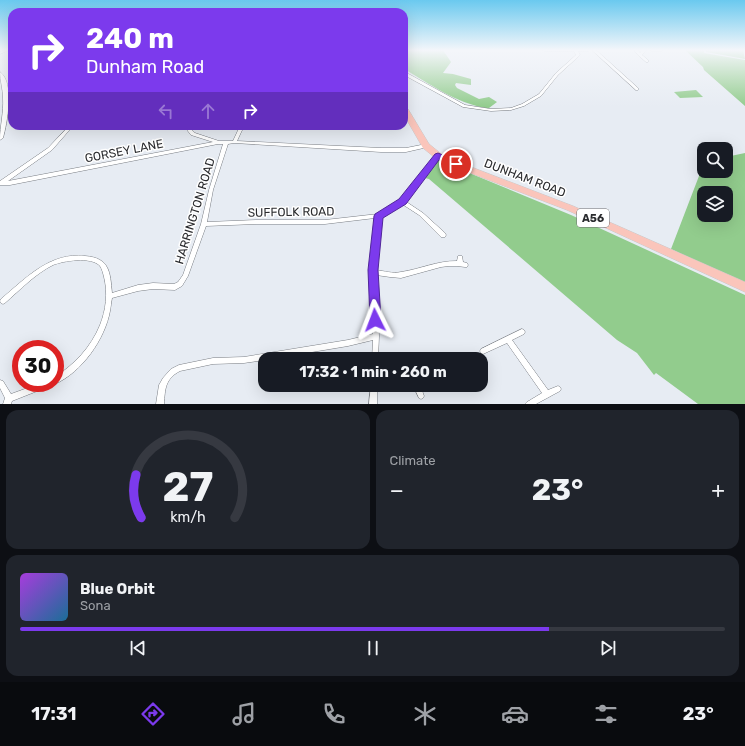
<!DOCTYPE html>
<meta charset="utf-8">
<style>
:root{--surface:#171b24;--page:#20242c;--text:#f1f3f6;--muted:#9ea1a6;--line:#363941;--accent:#7c3aed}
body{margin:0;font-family:Rubik,sans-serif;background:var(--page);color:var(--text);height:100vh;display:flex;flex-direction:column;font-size:15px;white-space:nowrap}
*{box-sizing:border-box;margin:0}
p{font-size:13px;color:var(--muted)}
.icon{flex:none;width:22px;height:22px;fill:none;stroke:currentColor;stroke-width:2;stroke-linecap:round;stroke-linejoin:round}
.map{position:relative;height:404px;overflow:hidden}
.details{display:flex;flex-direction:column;gap:6px;padding:6px;background:#0d0f14;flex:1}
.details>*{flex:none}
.banner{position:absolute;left:8px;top:8px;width:400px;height:122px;border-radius:12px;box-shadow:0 4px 16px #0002;background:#7c3aed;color:#fff;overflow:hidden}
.controls{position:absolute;left:697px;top:142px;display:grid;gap:8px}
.controls a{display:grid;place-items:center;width:36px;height:36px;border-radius:8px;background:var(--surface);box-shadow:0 4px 16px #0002;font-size:20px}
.speed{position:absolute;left:12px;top:340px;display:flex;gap:8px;font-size:20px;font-weight:700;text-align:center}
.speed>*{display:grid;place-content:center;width:52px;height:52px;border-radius:50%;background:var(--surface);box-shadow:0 4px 16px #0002;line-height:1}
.speed .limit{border:6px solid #d22;background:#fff;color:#111}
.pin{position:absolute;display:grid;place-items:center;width:34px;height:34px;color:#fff;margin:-17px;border:2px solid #fff;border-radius:50%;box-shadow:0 1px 4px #0007}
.me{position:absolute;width:44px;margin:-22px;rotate:357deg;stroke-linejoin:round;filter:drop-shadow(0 0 3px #0008)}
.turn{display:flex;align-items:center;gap:14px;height:84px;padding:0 12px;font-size:18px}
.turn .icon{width:52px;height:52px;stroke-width:2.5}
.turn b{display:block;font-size:28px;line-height:34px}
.lanes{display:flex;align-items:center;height:38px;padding:0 12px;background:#0003;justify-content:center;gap:20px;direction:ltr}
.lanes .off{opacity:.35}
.big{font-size:30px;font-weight:700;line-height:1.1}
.details .tile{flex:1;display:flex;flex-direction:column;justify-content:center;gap:6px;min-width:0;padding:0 14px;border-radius:12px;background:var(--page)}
.details .dial{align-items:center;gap:0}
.dial svg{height:104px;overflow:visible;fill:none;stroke:var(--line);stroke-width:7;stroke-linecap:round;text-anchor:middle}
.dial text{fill:var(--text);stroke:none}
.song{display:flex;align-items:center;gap:12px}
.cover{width:48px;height:48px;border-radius:6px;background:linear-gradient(135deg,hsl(280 70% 55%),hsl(200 70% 35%))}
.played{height:4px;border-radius:2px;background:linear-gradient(90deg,var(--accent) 75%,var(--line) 75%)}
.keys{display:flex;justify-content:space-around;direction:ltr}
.heat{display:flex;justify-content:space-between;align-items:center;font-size:22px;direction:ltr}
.details .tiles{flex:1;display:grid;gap:6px;grid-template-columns:1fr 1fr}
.tile:last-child{grid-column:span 2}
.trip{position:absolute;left:258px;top:352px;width:230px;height:40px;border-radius:12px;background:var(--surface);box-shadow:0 4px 16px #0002;font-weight:700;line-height:40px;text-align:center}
.tabs{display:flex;height:64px;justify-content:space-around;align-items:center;background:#090b0e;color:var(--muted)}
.tabs .icon{width:28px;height:28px}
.tabs .active{color:var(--accent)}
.tabs b{font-size:18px;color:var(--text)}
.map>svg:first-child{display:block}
</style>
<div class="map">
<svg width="745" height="404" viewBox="0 0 745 404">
<rect width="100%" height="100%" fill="#e7ecf3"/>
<!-- green -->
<g fill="#92cc8d" fill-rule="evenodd">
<path d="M404,50H443L451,62L443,73L453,74L471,79V85L456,83L455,85L457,88L479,99L489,97L497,102L489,108H486C456,103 430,84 404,69Z"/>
<polygon points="685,50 704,50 704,53 745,60 745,106 704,70 703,67"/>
<polygon points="706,50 743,50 745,59 706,52"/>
<polygon points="696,90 703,97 680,98 674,92"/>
<path d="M745,153V284L671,249L699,176V164L704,163V171H726V157ZM704,193H726V215H704Z"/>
<polygon points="438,160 571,215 745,295 745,404 698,404 656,373 654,375 637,353 617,340 429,179 425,178"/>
</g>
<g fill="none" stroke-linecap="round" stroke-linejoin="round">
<!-- street casing -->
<g stroke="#797d83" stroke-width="1">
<g id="street">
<polygon points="4,50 9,50 0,54 0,52"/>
<polygon points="543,50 590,50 588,51 578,51 580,55 579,56 558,75 541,96 524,106 511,110 491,111 463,107 404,75 404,72 405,72 465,105 491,109 511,108 522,104 539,94 556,73 576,55 574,51 545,51"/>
<polygon points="592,50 596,50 638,88 638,90 636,90"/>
<polygon points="634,50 638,50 640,53 642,50 646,50 642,55 648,60 648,62 646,62 638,55"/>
<path d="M650,50H663C660,52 653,52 650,50Z"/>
<path d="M69,126H73L52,150L8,181L213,142L191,135L184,126H188L195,133L219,141H233L240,126H244L237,141L381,148H406L426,144L428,145V147L406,152H381L234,143L228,144L213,190L207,222L256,220H325L378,214L379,213L400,200L436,155L438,154L440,156V157L405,201L423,213L445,233L446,235L445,237H441L419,215L402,204L383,215L380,220L376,270C384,271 393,274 401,272C421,269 436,261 457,261L458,256H462L463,262L467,263L468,265L467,267H465L457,266H449L441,267L401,278L390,277L376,275L379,336L378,359H372L373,340L348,346L270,359H265V360L244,363L213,364L180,371C165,379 165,389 164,404H156L159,385L163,378L171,369L179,365L213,358L244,357L348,340L373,334L370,270L374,220L375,218L325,224H256L206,226L188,276L182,286L175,290L153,289L138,291L112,298C111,302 111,307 110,311C105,339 82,372 55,384H53L52,385L50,386L12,401L11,404H3L5,398L0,388V380L3,381L11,394L41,383H55V377C75,364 91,347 100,325C106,310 108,293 104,277C103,273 102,269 100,266C91,256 63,261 53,265C35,274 20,290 5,303L3,304L1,303L0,301L1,299C26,278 50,252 85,256C110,258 110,272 112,293L138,285L153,283L174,284L178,282L183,275L201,224L209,190L223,144H218L10,185H0V181L48,148Z"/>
<polygon points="522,329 524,330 525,332 524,334 512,340 548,390 558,386 560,387 561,389 560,391 536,404 525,404 527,402 542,393 507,343 483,354 481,353 480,351 481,349"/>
<polygon points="371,385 385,385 384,387 377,389 377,404 369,404"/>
<polygon points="413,385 420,385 424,396 423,398 421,399 419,398"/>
</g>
</g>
<!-- secondary casing -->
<g stroke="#797d83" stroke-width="1">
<path id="secondary" d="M0,72C15,82 7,124 3,138L0,140C0,126 4,112 3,98C3,89 0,81 0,72Z"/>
</g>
<!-- highway casing -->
<g stroke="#c8c8c9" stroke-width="1">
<polygon id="highway" points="404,107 408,109 429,144 445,157 573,206 745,282 745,292 567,210 439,161 423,148 404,115"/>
</g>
<!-- street -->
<use href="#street" fill="#fff" fill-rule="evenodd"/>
<!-- secondary -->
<use href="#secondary" fill="#fff" fill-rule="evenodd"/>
<!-- highway -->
<use href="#highway" fill="#fac5bb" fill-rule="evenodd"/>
</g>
<!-- sky -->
<linearGradient id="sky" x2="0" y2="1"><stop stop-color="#6ac9ef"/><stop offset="0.47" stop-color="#f4f6fa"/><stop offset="1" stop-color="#f4f6fa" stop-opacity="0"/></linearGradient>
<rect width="745" height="107" fill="url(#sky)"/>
<!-- route -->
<polygon fill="#7c3aed" stroke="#51269a" points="438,153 459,162 460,164 456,167 439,160 406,204 383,218 378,270 381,320 379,324 375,325 371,324 370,320 368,270 374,216 375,214 399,199 435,154"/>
<g text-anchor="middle" stroke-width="3" stroke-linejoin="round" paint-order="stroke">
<!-- shield labels -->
<rect fill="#fff" stroke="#6b6b6d" stroke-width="1" x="577" y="209" width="32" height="18" rx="3"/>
<g font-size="11" font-weight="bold" fill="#2b2c2f">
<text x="593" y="222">A56</text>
</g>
<!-- street labels -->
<g font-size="12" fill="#2b2c2f" stroke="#fff">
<text transform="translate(124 151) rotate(-11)" y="4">GORSEY LANE</text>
<text transform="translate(525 178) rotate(21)" y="4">DUNHAM ROAD</text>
<text transform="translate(195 211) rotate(-73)" y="4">HARRINGTON ROAD</text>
<text transform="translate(291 212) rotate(-1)" y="4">SUFFOLK ROAD</text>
</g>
</g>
</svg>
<div class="controls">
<a><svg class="icon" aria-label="search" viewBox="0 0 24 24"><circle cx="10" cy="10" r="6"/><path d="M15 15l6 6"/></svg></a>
<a><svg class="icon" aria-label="layers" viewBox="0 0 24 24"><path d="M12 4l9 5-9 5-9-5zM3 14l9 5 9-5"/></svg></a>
</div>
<div class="speed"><div class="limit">30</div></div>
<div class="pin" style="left:456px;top:164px;background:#d93025"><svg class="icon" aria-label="arrive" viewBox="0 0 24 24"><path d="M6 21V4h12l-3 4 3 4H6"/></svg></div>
<svg class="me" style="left:375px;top:320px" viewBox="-20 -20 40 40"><path d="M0-17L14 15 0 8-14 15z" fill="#7c3aed" stroke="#fff" stroke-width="4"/></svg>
<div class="trip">17:32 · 1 min · 260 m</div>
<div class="banner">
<div class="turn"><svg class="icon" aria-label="right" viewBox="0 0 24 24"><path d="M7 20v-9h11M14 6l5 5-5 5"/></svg><div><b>240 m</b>Dunham Road</div></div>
<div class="lanes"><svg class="icon off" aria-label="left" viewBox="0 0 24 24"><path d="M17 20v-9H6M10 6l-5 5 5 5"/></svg><svg class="icon off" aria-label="ahead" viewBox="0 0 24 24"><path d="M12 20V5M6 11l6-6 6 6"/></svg><svg class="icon" aria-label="right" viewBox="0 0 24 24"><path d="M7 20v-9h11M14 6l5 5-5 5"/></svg></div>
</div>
</div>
<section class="details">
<div class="tiles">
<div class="tile dial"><svg viewBox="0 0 100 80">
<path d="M14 69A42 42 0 1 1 86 69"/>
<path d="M14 69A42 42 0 0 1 10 36" stroke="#7c3aed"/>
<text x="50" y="56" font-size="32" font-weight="700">27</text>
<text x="50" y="72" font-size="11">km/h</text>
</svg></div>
<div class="tile"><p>Climate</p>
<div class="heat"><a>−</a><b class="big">23°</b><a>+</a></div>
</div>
<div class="tile">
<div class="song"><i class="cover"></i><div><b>Blue Orbit</b><p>Sona</p></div></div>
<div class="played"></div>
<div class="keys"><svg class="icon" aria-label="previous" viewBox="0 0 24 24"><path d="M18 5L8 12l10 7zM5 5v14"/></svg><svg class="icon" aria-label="pause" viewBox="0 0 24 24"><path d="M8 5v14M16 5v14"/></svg><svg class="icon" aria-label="next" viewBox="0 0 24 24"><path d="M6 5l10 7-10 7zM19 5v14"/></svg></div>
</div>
</div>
</section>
<nav class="tabs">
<b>17:31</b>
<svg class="icon active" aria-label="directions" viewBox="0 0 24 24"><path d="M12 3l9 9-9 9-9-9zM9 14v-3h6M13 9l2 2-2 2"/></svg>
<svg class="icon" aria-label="music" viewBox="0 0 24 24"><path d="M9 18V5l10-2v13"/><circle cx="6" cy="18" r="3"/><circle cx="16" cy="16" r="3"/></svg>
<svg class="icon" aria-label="phone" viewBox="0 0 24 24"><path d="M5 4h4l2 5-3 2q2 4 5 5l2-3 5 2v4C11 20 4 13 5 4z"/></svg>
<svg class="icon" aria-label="climate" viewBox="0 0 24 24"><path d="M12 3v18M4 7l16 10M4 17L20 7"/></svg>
<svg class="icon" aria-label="car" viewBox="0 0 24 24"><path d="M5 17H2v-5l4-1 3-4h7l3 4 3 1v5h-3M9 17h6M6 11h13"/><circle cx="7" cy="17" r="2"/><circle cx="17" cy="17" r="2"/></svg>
<svg class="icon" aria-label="filters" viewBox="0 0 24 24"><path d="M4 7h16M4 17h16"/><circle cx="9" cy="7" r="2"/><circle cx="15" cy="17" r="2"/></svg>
<b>23°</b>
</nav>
